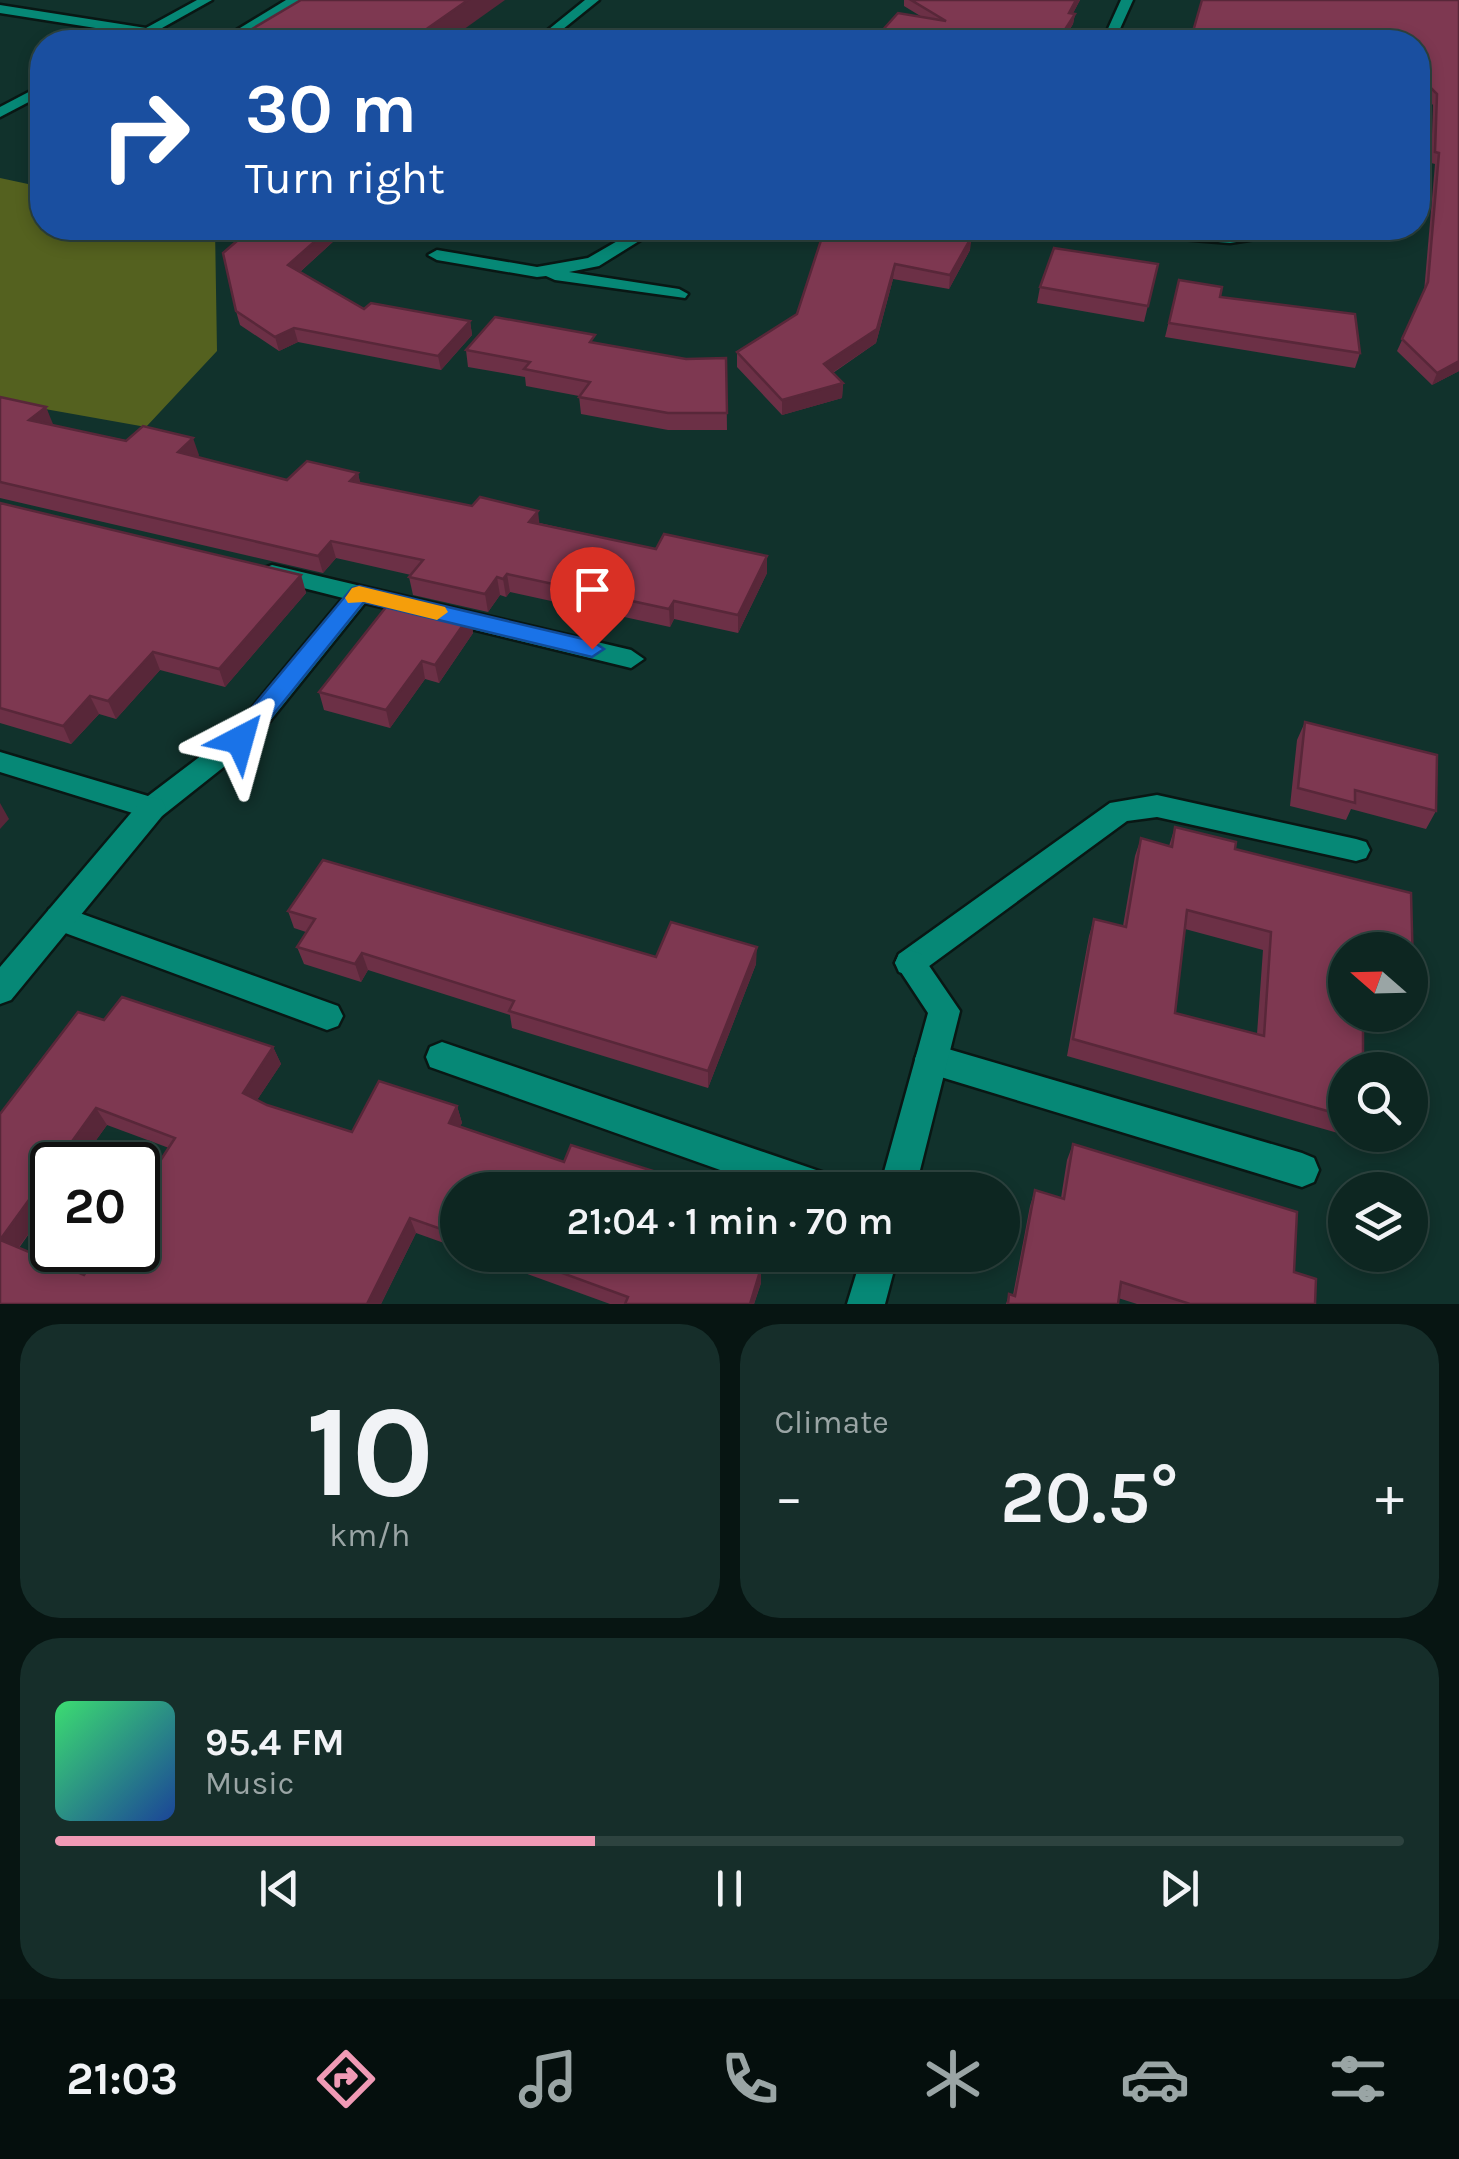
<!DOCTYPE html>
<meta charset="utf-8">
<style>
:root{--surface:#0d2621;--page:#162e2a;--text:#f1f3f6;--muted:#9aa5a5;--line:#2d433f;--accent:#f09ab5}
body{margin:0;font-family:Karla,sans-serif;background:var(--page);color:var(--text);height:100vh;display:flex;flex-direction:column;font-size:38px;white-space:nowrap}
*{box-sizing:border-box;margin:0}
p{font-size:32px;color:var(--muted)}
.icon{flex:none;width:55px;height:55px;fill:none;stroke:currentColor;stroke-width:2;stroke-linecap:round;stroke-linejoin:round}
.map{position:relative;height:1304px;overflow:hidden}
.side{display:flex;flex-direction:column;gap:20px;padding:20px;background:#071512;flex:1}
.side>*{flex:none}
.guide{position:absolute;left:30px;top:30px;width:1400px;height:210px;border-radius:40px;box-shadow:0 5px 15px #0003,0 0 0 2px var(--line);background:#1a4fa0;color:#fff;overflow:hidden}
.needle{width:65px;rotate:290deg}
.tools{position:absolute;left:1328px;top:932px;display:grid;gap:20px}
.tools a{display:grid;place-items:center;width:100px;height:100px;border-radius:50%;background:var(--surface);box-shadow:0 5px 15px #0003,0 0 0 2px var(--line);font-size:50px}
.speed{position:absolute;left:30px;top:1142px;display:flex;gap:20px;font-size:50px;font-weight:700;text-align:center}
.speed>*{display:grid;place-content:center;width:130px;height:130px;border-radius:50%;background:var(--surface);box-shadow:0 5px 15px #0003,0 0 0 2px var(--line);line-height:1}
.speed .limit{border:5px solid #111;border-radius:15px;background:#fff;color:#111}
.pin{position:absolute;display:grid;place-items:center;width:85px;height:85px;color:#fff;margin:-102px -42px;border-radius:50% 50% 50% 0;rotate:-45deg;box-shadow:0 0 10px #0007}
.pin .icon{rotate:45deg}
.me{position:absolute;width:110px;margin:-55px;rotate:39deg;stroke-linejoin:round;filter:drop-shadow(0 0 8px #0008)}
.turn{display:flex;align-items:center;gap:35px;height:210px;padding:0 50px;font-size:45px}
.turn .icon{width:130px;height:130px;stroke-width:2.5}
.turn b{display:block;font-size:70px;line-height:85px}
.big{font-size:75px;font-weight:600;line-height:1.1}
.side .tile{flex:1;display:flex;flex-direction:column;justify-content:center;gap:15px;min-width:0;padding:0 35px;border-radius:40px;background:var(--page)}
.side .dial{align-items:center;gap:0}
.dial b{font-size:130px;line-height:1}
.song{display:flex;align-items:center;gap:30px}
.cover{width:120px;height:120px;border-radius:15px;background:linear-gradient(135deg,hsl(140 70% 55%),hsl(220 70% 35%))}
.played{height:10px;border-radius:5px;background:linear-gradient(90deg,var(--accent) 40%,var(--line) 40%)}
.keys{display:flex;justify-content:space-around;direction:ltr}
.heat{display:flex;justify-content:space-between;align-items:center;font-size:55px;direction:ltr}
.side .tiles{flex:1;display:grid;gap:20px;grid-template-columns:1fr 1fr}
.tile:last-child{grid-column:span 2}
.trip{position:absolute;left:440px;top:1172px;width:580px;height:100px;border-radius:50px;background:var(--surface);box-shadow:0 5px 15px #0003,0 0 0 2px var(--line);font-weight:600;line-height:100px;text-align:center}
.tabs{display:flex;height:160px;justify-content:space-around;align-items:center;background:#050f0d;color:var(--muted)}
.tabs .icon{width:70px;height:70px}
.tabs .active{color:var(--accent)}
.tabs b{font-size:45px;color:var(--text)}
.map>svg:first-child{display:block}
</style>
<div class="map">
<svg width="1459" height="1304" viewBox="0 0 1459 1304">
<rect width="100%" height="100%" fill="#11322c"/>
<!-- forest -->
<polygon fill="#54611f" points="0,178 42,187 42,228 215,228 217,351 146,427 0,401"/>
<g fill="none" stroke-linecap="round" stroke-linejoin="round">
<!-- service casing -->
<g stroke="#091714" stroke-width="5">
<g id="service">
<polygon points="197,0 212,0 137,42 130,38 134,34 0,13 0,5 146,28"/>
<polygon points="286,0 301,0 233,42 217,42"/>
<polygon points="585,0 599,0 547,42 533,42"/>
<polygon points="42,85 42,95 0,117 0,107"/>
<polygon points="272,565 631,650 644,659 631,668 365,603 249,747 162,816 152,819 0,772 0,752 148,796 231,733 343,598 264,578 260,573 264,568"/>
<polygon points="1157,795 1356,839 1366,842 1370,850 1366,858 1356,861 1157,817 1127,821 921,972 910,976 899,972 895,963 899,954 1110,803"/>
<polygon points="60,906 338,1006 343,1016 338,1026 327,1030 49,927 45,918 49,909"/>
<polygon points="442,1042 825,1173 837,1178 843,1190 777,1190 430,1067 426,1057 430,1047"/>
<polygon points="931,1044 1302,1153 1314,1158 1319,1170 1314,1182 1302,1187 931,1074 919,1069 915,1059 919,1049"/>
</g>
</g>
<!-- minor casing -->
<g stroke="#091714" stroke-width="5">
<g id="minor">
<polygon points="1121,0 1133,0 1114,42 1102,42"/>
<polygon points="829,35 860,42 824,42 824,36"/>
<polygon points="640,228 660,228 599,266 569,272 679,289 688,294 685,298 555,280 546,276 537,277 437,260 428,255 437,250 537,267 588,258"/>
<polygon points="1100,228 1230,233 1264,228 1303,228 1294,233 1230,243 1109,233"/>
<polygon points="152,797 162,800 166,808 162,816 11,1000 0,1004 0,967 142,800"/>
<polygon points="910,950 921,954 960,1011 915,1190 879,1190 928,1013 895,963 899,954"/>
<polygon points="862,1255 898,1255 885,1304 847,1304"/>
</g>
</g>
<!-- service -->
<use href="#service" fill="#068876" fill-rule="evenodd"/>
<!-- minor -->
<use href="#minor" fill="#068876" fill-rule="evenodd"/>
</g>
<!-- wall -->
<g fill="#6c3046" fill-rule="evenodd">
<polygon points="904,0 1080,0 1073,13 1075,14 1073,24 1062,42 872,42 922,17 904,6"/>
<polygon points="1459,0 1459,371 1432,385 1397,351 1424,292 1435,164 1431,163 1433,105 1418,89 1418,42"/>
<polygon points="252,228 348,228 300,272 364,309 470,321 472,335 441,370 298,342 279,351 240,325 236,311"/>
<polygon points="825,228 970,250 949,289 893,279 876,343 833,373 843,383 842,398 782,415 737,367 737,352 797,314"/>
<polygon points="1158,264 1144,322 1037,303 1040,287"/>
<polygon points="1179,280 1360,353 1355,368 1165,337"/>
<polygon points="596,343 686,359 726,358 727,430 668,430 581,414 579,396 526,386 525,377 468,367 466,350"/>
<polygon points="0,397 46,407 52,425 199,455 197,457 287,480 358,473 360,483 656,549 767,556 767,573 738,633 674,619 670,627 510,592 506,597 500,595 488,612 413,595 409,577 411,575 336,558 323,573 0,498"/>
<polygon points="0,503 301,575 306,593 225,687 160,670 116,719 99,714 71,744 0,723"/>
<polygon points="470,615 473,633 439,683 425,679 390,728 324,710 319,692"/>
<polygon points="1305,722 1436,811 1426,829 1351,809 1346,820 1290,806 1297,740"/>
<path d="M1175,827L1236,842L1235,849L1411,893L1413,969L1410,974V950H1345V1015H1363V1070H1345V1135H1354L1352,1137L1067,1056L1089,936L1094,919L1123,926L1135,856L1141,838L1169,846ZM1185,929L1263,950L1257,1034L1175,1013Z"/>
<polygon points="288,911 656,957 756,964 708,1088 512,1028 510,1015 368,970 361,982 304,964 297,947 306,932 294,928"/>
<path d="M78,1012L104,1020L273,1047L281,1064L257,1100L267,1105L352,1132L457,1106L462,1123L460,1126L564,1162L713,1190H458V1248L416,1233L381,1304H0ZM107,1125L169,1148L84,1275L19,1248L52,1201V1165H78Z"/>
<polygon points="1073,1144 1294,1272 1315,1304 1137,1304 1118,1298 1118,1304 1006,1304 1009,1294 1013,1295 1030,1206 1035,1190 1061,1198 1067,1160"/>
<polygon points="475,1255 738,1255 737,1259 761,1283 754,1304 610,1304"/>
</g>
<!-- shaded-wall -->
<g fill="#582739">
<polygon points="468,0 505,0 446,42 408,42"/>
<polygon points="1076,0 1080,0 1068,23 1069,13"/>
<polygon points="1075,14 1073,24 1062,42 1057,42"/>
<polygon points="330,228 348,228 292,279 288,265"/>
<polygon points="972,236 970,250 949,289 950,275"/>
<polygon points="895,264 893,279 876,343 823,379 824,364"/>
<polygon points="470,321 472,335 441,370 438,356"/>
<polygon points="294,328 298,342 279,351 275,337"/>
<polygon points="1459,361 1459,371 1432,385 1437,373"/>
<polygon points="843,383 842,398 782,415 782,400"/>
<polygon points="46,407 53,424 37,437 29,420"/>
<polygon points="193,438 199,455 184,469 178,452"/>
<polygon points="358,473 362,491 350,481"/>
<polygon points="538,511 540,529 529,522"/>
<polygon points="331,541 336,558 323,573 318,556"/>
<polygon points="767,556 767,573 738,633 738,615"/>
<polygon points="507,574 510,592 506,597 503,579"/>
<polygon points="301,575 306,593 225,687 219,669"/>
<polygon points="497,577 500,595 488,612 485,594"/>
<polygon points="674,601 674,619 670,627 669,609"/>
<polygon points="470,615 473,633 439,683 435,665"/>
<polygon points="153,652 160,670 116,719 108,701"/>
<polygon points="422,661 425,679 390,728 386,710"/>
<polygon points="90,696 99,714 71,744 63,726"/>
<polygon points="0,803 9,819 0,829"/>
<polygon points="757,947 756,964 708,1088 708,1071"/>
<polygon points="362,953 368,970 361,982 355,964"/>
<polygon points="273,1047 281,1064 251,1109 243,1093"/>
<polygon points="457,1106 462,1123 453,1139 449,1123"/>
<polygon points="96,1108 107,1125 78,1165 55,1165"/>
<polygon points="52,1168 52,1201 13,1255 0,1240"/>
<polygon points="410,1218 416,1233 381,1304 367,1304"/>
<polygon points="761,1268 761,1283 754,1304 750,1304"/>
</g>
<!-- building -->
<g fill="#7e3851" stroke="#582739" stroke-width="2.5" fill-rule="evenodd">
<polygon points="301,0 468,0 408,42 230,42"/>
<polygon points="911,0 1076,0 1069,13 1075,14 1057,42 872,42 898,13 946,21"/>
<polygon points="1202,0 1459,0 1459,361 1437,373 1402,339 1428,282 1439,153 1435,152 1437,94 1418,75 1418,42 1190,42"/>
<polygon points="252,228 330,228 288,265 364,309 371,303 470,321 438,356 294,328 275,337 236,311 223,253"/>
<polygon points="825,228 927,228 972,236 950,275 895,264 877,329 824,364 843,383 782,400 737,352 797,314"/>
<polygon points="1054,248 1158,264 1148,306 1040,287"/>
<polygon points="1179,280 1222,287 1220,297 1355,314 1360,353 1169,323"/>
<polygon points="495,317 595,335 590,342 686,359 726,358 727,413 668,413 579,397 590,382 524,369 530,362 466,350"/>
<polygon points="0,397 46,407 29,420 126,441 143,426 193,438 178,452 287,480 307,461 358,473 350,481 472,506 480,497 538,511 529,522 656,549 664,534 767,556 738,615 674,601 669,609 507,574 503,579 497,577 485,594 409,577 423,560 331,541 318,556 0,482"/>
<polygon points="0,503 301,575 219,669 153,652 108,701 90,696 63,726 0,708"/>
<polygon points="394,597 470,615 435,665 422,661 386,710 319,692"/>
<polygon points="1305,722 1437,755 1436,811 1355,790 1355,803 1298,788"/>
<path d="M1175,827L1236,842L1235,849L1411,893L1413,969H1410V950H1345V1015H1363V1070H1345V1116L1073,1039L1094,919L1126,927L1141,838L1172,847ZM1187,910L1271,932L1264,1036L1175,1013Z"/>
<polygon points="323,860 656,957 671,922 757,947 708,1071 509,1011 514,1001 362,953 355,964 297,947 315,919 288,911"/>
<path d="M122,997L273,1047L243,1093L267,1105L352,1132L379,1081L457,1106L449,1123L564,1162L571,1145L713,1190H458V1235L410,1218L367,1304H0V1114L78,1012L104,1020ZM96,1108L175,1138L138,1195V1250H101L84,1275L0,1240L52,1168V1165H55Z"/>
<polygon points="1073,1144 1297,1212 1294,1272 1316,1279 1315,1304 1190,1304 1121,1282 1118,1304 1008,1304 1009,1294 1015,1296 1035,1190 1064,1199"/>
<polygon points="513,1255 733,1255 732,1258 761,1268 750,1304 625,1304 628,1297"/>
</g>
<!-- route -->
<polygon fill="#1a73e8" stroke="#114b97" stroke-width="2.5" points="359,586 592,641 604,649 592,657 364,602 248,746 231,746 227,740 231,733 352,588"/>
<!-- slow -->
<polygon fill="#f59e0b" points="359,586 445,607 448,612 437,620 364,602 348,603 345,598 352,588"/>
</svg>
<div class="tools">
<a><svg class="needle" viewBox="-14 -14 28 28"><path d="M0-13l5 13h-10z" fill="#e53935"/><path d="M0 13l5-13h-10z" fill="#9aa5a5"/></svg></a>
<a><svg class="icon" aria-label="search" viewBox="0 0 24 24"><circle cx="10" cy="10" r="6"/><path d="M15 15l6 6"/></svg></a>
<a><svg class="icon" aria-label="layers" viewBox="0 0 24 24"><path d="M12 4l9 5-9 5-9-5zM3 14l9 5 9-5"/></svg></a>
</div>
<div class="speed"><div class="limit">20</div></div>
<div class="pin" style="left:592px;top:649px;background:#d93025"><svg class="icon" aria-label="arrive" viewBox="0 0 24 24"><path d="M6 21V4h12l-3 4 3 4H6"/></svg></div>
<svg class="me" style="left:240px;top:740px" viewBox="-20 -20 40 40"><path d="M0-17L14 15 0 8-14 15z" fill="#1a73e8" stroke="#fff" stroke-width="4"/></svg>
<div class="trip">21:04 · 1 min · 70 m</div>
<div class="guide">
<div class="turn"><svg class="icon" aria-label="right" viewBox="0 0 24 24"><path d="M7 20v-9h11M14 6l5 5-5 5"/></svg><div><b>30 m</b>Turn right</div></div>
</div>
</div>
<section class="side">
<div class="tiles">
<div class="tile dial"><b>10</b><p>km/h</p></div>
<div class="tile"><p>Climate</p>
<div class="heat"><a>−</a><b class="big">20.5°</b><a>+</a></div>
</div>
<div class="tile">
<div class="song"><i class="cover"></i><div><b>95.4 FM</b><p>Music</p></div></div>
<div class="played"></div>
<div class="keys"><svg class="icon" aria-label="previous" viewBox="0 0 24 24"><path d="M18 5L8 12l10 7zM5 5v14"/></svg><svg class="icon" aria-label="pause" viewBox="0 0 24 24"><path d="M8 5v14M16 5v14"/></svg><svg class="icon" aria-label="next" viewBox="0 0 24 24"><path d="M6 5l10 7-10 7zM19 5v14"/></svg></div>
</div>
</div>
</section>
<nav class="tabs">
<b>21:03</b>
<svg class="icon active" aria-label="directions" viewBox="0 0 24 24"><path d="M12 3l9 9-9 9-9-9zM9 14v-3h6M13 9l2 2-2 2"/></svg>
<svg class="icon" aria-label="music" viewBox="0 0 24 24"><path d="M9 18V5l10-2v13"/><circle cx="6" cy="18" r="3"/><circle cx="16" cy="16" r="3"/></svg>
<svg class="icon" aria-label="phone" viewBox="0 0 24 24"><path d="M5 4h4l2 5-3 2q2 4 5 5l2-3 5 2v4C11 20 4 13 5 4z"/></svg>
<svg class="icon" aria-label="climate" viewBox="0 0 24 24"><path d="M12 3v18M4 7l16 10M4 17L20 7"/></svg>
<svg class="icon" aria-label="car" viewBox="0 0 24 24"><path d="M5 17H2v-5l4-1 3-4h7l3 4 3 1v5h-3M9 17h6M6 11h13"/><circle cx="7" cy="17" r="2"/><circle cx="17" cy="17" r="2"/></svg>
<svg class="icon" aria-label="filters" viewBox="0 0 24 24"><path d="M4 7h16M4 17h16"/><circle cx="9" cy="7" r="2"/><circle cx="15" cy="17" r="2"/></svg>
</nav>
